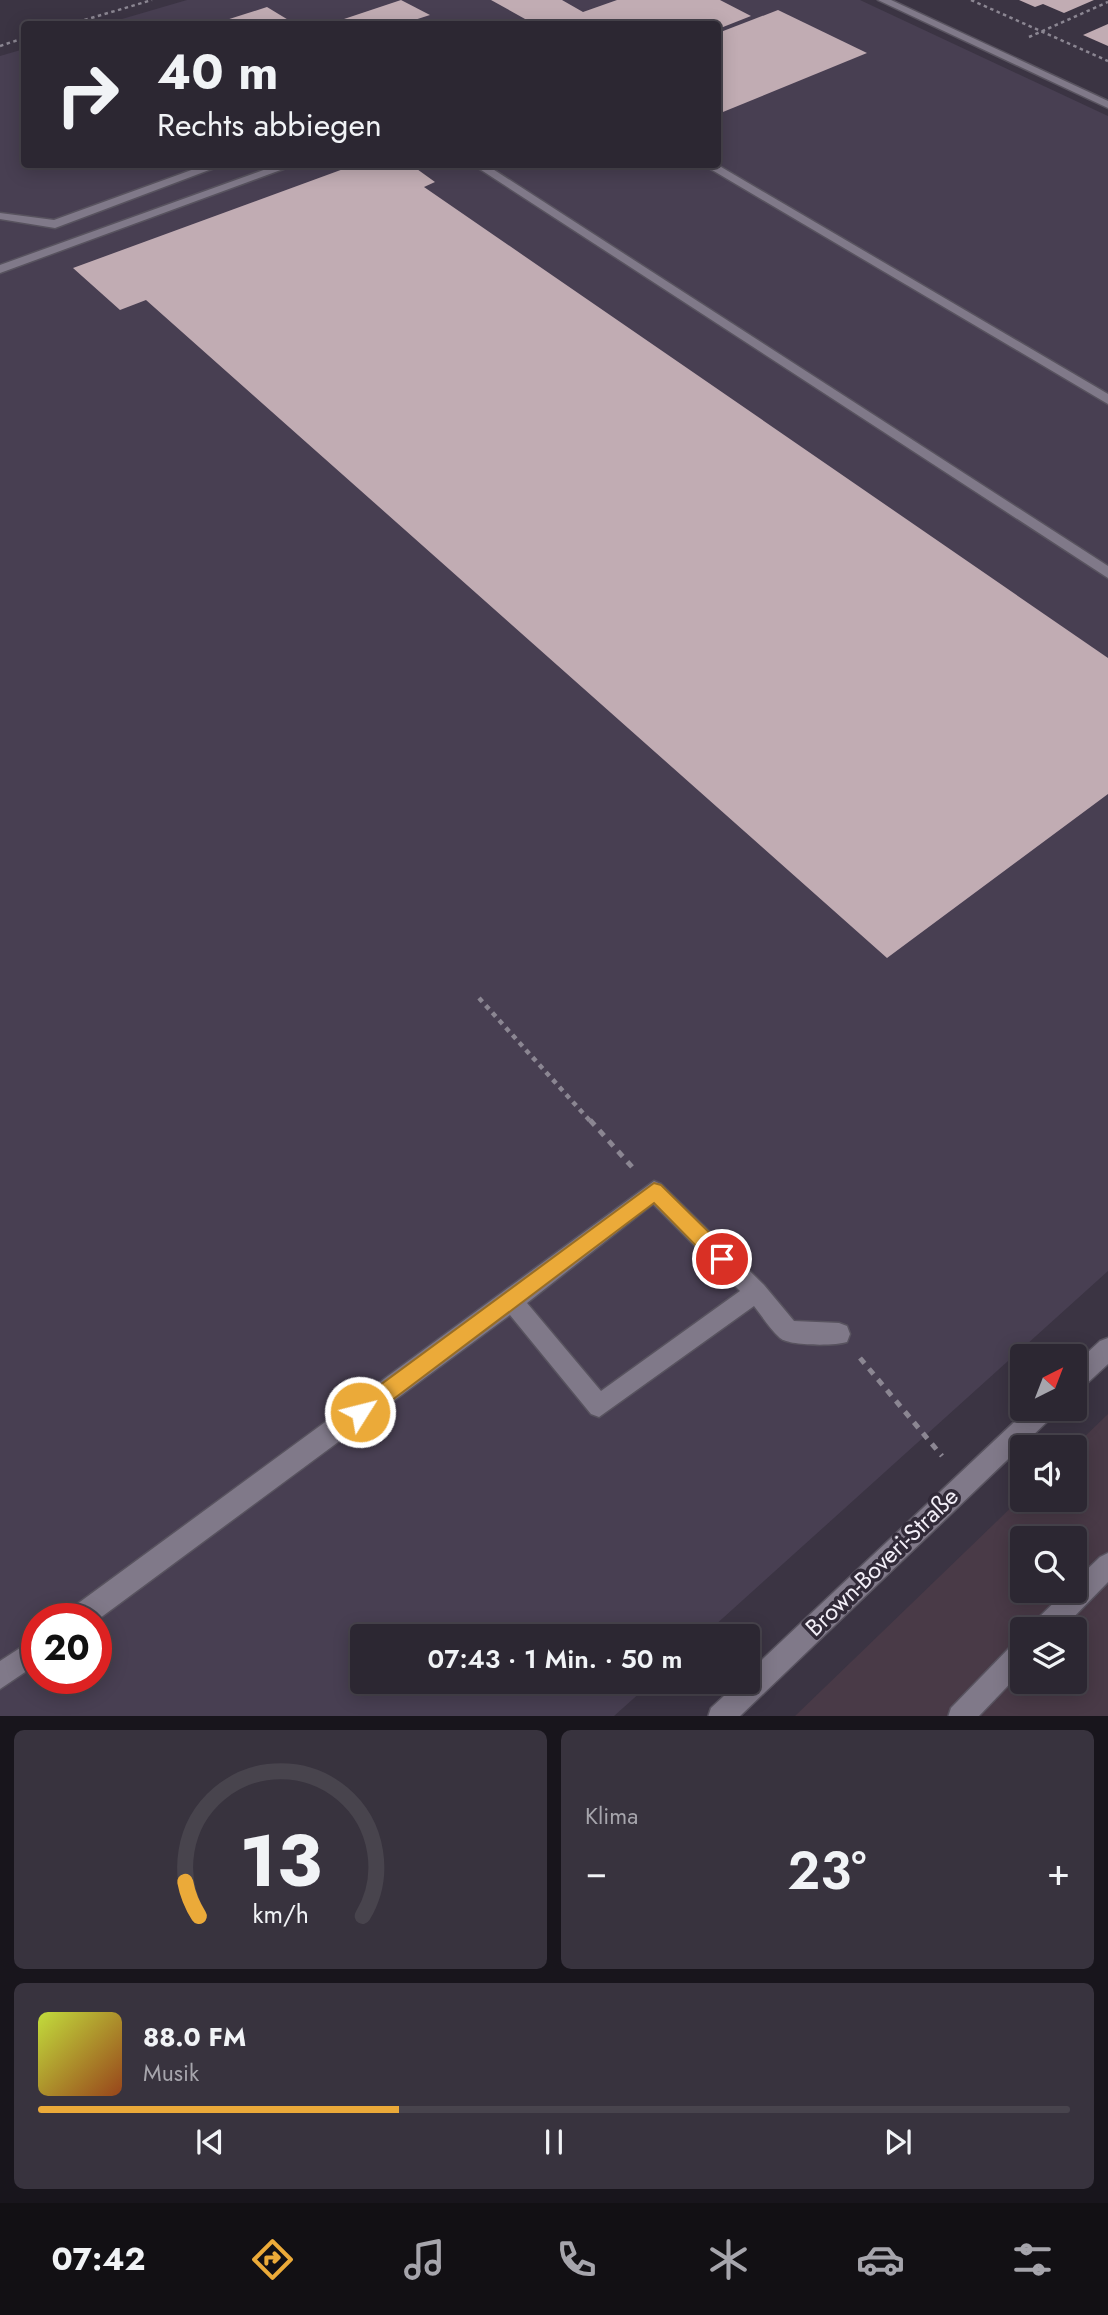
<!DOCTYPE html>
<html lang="de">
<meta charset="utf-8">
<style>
:root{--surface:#2c2732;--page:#38333e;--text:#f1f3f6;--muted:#a6a5ac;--line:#48444d;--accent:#ebaa39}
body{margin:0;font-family:Jost,sans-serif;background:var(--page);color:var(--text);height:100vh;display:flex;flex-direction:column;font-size:26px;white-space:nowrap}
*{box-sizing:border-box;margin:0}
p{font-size:23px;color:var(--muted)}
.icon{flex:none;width:38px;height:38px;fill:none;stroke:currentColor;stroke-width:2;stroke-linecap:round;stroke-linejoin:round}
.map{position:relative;height:1716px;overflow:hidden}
.panel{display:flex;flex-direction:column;gap:14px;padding:14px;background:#18151c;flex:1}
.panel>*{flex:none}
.top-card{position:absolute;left:21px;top:21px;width:700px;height:147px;border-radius:7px;box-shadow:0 4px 18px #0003,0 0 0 2px var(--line);background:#2c2732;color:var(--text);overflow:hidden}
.needle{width:46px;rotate:42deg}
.buttons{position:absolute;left:1010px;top:1344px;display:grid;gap:14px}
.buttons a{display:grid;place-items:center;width:77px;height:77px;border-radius:7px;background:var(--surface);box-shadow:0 4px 18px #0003,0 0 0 2px var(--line);font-size:35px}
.speed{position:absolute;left:21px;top:1603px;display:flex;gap:14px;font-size:35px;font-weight:700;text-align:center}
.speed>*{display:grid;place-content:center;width:91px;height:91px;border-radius:50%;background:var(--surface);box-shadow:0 4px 18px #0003,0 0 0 2px var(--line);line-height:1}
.speed .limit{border:10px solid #d22;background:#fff;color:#111}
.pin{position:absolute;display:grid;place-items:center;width:60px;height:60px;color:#fff;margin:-30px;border:4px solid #fff;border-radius:50%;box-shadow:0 2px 7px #0007}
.me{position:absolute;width:77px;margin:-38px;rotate:54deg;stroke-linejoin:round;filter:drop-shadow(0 0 5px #0008)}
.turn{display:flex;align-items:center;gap:24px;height:147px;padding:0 21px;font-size:32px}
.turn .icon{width:91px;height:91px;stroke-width:2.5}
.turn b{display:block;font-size:49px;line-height:60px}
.big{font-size:52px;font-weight:600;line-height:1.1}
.panel .widget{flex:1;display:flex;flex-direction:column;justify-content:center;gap:10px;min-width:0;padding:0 24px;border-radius:10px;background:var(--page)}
.panel .dial{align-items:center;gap:0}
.dial svg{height:182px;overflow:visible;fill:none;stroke:var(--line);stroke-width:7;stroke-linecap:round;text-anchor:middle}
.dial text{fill:var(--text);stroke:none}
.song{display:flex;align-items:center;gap:21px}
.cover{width:84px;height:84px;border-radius:10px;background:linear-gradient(135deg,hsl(70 70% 55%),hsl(20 70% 35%))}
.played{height:7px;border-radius:4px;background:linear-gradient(90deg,var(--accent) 35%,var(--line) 35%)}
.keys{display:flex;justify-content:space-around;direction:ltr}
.heat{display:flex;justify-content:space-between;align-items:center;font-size:38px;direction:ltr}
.panel .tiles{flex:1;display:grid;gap:14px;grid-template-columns:1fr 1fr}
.widget:last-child{grid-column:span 2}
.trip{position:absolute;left:350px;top:1624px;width:410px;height:70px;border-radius:7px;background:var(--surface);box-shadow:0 4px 18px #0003,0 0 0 2px var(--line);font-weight:600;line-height:70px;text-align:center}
.menu{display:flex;height:112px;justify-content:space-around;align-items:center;background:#121014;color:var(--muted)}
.menu .icon{width:49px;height:49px}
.menu .current{color:var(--accent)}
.menu b{font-size:32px;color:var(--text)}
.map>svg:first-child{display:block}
</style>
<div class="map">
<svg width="1108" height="1717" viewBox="0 0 1108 1717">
<rect width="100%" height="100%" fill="#3b3443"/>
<!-- commercial -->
<path fill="#493a47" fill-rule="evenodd" d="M1108,1414V1716L794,1717L1022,1497V1500H1074V1447ZM1022,1538H1074V1591H1022ZM1022,1629H1074V1682H1022Z"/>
<!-- built -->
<path fill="#483f52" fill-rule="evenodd" d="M187,0H860L1108,116V1271L703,1636H362V1682H652L614,1716L0,1717V56L24,49V164H718V24H105ZM37,1619H96V1678H37Z"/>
<!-- building -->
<g fill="#c1acb3">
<polygon points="401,0 430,15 402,24 329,24"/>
<polygon points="491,0 562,0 583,12 617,0 720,0 751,16 718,29 718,24 665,24 660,22 652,24 534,24"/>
<polygon points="1019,0 1094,0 1064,13 1043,4 1035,7"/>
<polygon points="267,7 295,24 228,24 223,21"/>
<polygon points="778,10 867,53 718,114 718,33"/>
<polygon points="1108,24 1108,46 1083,35"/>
<polygon points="357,164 410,164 435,182 424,187 1108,658 1108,794 887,958 146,300 120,310 73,268"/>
</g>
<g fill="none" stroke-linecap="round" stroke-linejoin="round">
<!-- minor casing -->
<g stroke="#58535f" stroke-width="3">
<g id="minor">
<polygon points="878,0 891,0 1108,101 1108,108"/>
<polygon points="208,164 225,164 55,228 0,219 0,213 54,220"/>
<polygon points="280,164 297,164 0,273 0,265"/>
<polygon points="472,164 485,164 1108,566 1108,578"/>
<polygon points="702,164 716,164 1108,394 1108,404"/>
<path d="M654,1181L661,1184L764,1285L794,1321L839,1323L847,1326L850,1334L847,1342C835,1346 789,1346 780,1338C770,1329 762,1316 754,1306L599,1417L591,1414L510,1315L96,1621L66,1619L69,1610ZM653,1204L740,1291L601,1391L527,1303Z"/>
<polygon points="1108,1338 1108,1364 1082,1388 1074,1391 1074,1365 1100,1341"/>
<polygon points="1028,1409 1055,1409 1052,1417 739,1717 708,1717 711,1708 739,1682 747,1682 747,1674"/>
<polygon points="1108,1553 1108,1582 1062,1629 1033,1629 1036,1620 1066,1591 1074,1591 1074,1582 1100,1557"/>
<polygon points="37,1637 37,1664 0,1689 0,1661"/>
<polygon points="1022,1641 1022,1671 978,1717 948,1717 951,1708 1013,1644"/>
</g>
</g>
<!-- path-far2 -->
<g stroke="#8b8692" stroke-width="2.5" stroke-dasharray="3.5 3.5" stroke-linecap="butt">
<polyline points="971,0 1108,61"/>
<polyline points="71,24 152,0"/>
<polyline points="1029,37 1108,2"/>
<polyline points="0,46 24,38"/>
</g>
<!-- path-far1 -->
<polyline stroke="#8b8692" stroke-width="4.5" stroke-dasharray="5 5" stroke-linecap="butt" points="479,998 591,1122"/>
<!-- path -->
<g stroke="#8b8692" stroke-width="5" stroke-dasharray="7 7" stroke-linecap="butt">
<polyline points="590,1120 633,1168"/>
<polyline points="860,1358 942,1456"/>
</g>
<!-- minor -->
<use href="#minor" fill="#807989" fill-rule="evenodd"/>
</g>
<!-- route -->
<polygon fill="#ebaa39" stroke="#996e25" stroke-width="2" points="654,1183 661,1185 729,1252 732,1259 729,1265 722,1268 715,1265 654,1203 367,1419 360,1422 353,1419 350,1412 353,1405"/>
<g text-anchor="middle" stroke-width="7" stroke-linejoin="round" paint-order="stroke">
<!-- near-street labels -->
<g font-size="24" fill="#f2eef7" stroke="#312a38">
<text transform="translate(882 1562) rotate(-44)" y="8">Brown-Boveri-Straße</text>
</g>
</g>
</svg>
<div class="buttons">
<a><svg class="needle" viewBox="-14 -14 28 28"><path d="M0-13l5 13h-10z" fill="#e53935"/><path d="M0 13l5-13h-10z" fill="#a6a5ac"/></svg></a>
<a><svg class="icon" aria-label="sound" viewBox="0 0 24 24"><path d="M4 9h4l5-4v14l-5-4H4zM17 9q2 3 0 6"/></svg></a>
<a><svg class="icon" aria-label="search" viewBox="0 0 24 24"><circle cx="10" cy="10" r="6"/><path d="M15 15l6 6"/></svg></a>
<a><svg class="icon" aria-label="layers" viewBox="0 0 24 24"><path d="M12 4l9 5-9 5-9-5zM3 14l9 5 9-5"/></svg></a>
</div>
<div class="speed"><div class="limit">20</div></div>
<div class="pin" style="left:722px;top:1259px;background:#d93025"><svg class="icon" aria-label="arrive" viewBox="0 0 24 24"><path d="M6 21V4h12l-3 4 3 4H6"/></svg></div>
<svg class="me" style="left:360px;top:1412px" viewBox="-20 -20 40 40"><circle r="17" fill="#ebaa39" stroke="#fff" stroke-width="3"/><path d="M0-11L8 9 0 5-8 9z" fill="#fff"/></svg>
<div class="trip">07:43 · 1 Min. · 50 m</div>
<div class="top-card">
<div class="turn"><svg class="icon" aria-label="right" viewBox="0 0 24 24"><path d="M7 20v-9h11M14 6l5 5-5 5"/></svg><div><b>40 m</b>Rechts abbiegen</div></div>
</div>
</div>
<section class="panel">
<div class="tiles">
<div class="widget dial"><svg viewBox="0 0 100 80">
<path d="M14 69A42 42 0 1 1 86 69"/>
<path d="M14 69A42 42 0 0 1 8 54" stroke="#ebaa39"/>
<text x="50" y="56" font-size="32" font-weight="700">13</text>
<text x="50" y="72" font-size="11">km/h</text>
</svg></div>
<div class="widget"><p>Klima</p>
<div class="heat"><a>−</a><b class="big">23°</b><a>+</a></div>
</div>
<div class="widget">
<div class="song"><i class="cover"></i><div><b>88.0 FM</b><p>Musik</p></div></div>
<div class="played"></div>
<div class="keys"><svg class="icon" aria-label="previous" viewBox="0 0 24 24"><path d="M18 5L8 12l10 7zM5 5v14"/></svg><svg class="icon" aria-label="pause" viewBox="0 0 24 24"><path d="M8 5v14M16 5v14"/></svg><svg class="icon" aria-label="next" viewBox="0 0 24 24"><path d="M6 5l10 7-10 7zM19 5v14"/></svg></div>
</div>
</div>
</section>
<nav class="menu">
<b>07:42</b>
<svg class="icon current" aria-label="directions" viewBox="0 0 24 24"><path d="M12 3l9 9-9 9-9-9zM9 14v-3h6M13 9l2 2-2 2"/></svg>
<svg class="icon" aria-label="music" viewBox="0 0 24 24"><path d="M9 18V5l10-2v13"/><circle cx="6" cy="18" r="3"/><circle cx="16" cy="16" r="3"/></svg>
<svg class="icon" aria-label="phone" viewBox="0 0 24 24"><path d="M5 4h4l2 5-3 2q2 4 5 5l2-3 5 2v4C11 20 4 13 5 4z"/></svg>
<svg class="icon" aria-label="climate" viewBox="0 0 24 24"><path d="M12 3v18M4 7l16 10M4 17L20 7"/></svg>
<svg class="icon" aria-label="car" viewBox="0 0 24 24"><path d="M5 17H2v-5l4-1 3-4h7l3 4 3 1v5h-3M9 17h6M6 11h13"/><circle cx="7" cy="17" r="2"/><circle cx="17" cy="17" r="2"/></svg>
<svg class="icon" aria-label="filters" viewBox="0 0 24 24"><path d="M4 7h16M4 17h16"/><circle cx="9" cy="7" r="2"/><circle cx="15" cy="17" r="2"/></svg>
</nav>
